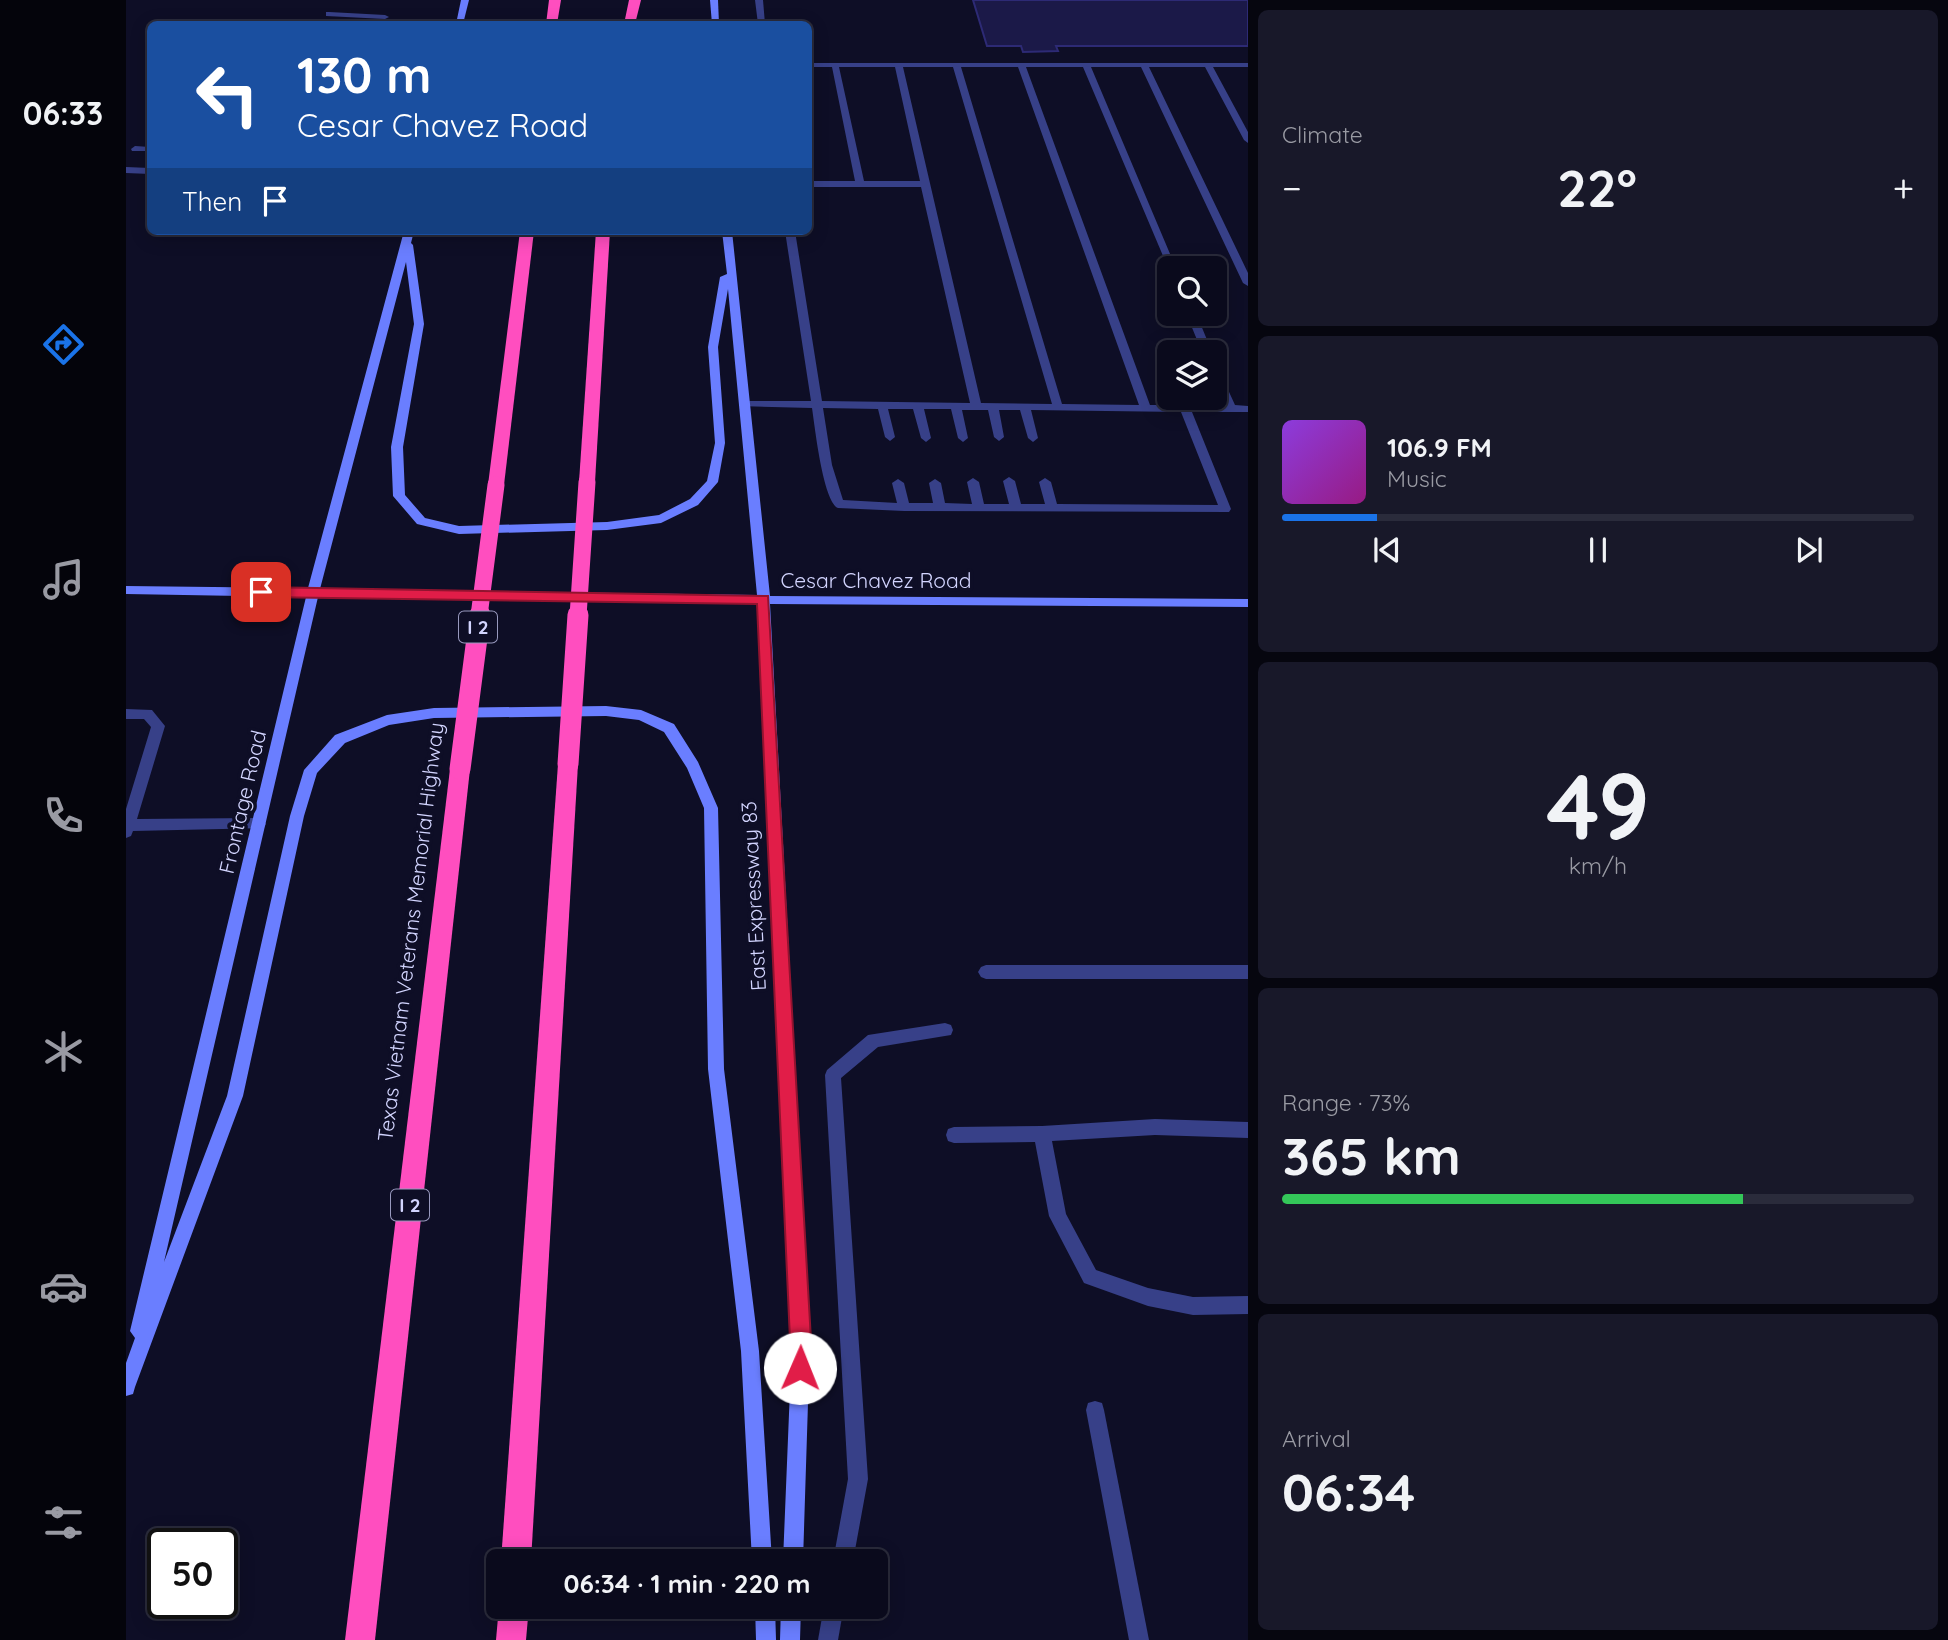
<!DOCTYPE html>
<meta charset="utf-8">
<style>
:root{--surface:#0a0a1c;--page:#181829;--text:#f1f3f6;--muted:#999aa3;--line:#2a2b3b;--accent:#1a73e8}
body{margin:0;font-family:Quicksand,sans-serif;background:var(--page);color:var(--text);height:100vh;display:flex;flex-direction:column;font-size:26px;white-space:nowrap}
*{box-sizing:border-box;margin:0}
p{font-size:23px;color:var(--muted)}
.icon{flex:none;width:38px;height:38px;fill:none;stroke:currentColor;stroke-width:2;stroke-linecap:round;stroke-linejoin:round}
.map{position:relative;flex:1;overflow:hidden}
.details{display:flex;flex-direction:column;gap:10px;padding:10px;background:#06060f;width:700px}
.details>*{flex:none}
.top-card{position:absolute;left:21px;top:21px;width:665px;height:214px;border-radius:10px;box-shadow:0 4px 18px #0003,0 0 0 2px var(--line);background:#1a4fa0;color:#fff;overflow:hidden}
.controls{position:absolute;left:1031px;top:256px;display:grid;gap:14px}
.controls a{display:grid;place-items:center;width:70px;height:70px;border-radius:10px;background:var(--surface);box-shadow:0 4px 18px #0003,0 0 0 2px var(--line);font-size:35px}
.speed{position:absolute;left:21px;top:1528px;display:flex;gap:14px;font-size:35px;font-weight:700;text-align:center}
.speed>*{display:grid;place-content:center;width:91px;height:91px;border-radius:50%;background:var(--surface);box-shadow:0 4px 18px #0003,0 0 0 2px var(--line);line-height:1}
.speed .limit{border:4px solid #111;border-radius:10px;background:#fff;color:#111}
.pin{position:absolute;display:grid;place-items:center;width:60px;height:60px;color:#fff;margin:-30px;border-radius:14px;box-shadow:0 4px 10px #0006}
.me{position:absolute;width:77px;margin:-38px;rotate:1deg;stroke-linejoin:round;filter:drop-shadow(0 0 5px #0008)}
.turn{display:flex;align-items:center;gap:24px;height:147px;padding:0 35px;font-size:32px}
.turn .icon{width:91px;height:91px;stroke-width:2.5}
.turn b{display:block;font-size:49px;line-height:60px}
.then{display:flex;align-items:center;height:66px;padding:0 35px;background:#0003;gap:14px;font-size:26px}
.big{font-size:52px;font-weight:800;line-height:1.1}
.details .tile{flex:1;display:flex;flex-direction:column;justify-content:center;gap:10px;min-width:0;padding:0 24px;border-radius:10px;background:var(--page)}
.details .dial{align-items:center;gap:0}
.dial b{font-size:91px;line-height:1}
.song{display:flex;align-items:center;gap:21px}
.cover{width:84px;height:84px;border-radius:10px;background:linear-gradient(135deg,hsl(270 70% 55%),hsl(310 70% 35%))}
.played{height:7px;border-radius:4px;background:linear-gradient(90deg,var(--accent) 15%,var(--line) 15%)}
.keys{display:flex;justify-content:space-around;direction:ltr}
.heat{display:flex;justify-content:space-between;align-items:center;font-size:38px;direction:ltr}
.charge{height:10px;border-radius:5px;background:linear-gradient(90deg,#34c759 73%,var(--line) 0)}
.trip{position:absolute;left:360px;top:1549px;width:402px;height:70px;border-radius:10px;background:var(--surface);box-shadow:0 4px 18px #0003,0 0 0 2px var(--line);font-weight:800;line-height:70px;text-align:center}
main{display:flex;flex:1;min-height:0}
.dock{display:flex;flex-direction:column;width:126px;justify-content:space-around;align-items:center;background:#04040b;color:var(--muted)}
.dock .icon{width:49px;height:49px}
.dock .on{color:var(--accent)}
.dock b{font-size:32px;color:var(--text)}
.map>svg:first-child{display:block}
</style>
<main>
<nav class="dock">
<b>06:33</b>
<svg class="icon on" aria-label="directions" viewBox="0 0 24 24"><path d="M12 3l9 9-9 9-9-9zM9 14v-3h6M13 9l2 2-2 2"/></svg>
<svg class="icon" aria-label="music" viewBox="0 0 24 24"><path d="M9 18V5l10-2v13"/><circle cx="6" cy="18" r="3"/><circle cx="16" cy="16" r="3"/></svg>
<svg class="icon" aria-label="phone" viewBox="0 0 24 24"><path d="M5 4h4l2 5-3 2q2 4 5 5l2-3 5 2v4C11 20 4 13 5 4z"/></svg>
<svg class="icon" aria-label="climate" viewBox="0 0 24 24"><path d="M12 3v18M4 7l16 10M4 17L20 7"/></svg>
<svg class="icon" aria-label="car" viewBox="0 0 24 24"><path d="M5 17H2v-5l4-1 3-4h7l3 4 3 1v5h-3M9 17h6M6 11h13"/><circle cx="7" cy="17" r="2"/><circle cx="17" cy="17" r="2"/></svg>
<svg class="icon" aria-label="filters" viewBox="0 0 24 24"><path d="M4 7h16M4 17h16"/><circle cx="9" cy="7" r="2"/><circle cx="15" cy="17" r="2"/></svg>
</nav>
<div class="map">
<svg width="1122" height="1640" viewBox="0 0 1122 1640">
<rect width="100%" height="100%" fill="#0e0e26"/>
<!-- building -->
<polygon fill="#1b1948" stroke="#2d2a75" stroke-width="2" points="847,0 1122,0 1122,46 930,46 932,51 897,52 895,46 861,46"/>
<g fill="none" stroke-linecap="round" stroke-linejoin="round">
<!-- lane -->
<g fill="#374088" fill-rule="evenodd">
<polygon points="629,0 637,0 639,24 632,24"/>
<polygon points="203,12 259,15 263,17 259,19 200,16 200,12"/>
<path d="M682,63H1122V67H1087L1122,132V143L1118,140L1079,67H1023L1122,273V286L1117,283L1015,67H965L1050,268H1043V270L957,67H900L1024,405H1098L1088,383V367L1093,370L1109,405L1122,406V412H1066L1105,509L1103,512L778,511L712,508C697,501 689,427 686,408L613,406V402L617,401H685L659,231H669L696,401L844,403L795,187H682V181H729L706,67H682ZM713,67H769L794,181H738ZM777,67H827L926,404L855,403ZM835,67H892L1013,405L936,404ZM697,408L752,409L759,437L764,441L769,437L762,409H787L795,438L800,442L805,438L798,409H825L832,438L837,442L842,438L836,410H862L868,437L873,441L878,437L873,410H894L902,438L907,442L912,438L905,410L1055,412L1092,505L931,504L925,482L919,478L913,482L919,504H895L889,481L883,477L877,481L883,504H858L853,482L847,478L841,482L846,504L819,503L815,483L809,479L803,483L807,503H783L778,483L772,479L766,483L771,503L717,500L706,465Z"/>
<polygon points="9,146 24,147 24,151 6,151 5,149"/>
<polygon points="0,167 24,168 24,174 0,173"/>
<polygon points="1060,313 1070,313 1086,352 1076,352"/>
<polygon points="0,709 26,710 39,726 11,819 133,818 138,820 140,824 138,828 7,831 5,836 0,838 0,809 25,727 18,719 0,719"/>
<polygon points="860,965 1122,965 1122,979 860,979 855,977 852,972 855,967"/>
<polygon points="819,1023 825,1025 827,1030 825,1035 752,1047 715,1078 742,1479 727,1561 707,1561 722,1479 699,1075 701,1070 742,1035"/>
<polygon points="1029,1119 1122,1122 1122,1138 1029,1135 926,1141 940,1214 970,1270 1022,1288 1067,1297 1122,1296 1122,1314 1067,1315 1022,1306 958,1283 923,1216 909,1142 828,1143 822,1141 820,1135 822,1129 828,1127 916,1126"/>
<polygon points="969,1401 976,1403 978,1410 1023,1640 1003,1640 960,1410 962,1403"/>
<polygon points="698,1606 718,1606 712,1640 692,1640"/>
</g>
<!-- secondary -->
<g fill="#6a7eff" fill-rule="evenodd">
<polygon points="335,0 343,0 337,24 330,24"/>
<polygon points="584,0 592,0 593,24 586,24"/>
<path d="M278,231H288L285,243L287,245L298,324L277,447L279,495L299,518L333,526L481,522L533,515L564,499L581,481L589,443L582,347L594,277L601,274L596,231H606L644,596L1122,599V607L644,604L684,1340L677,1561H657L666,1340L632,604L192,597L38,1262L101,1096L164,816L178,770L209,735L261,715L308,708L480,706L515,710L548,724L572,762L592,808L598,1069L633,1351L646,1561H626L615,1351L582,1069L578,808L561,768L538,732L513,720L480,716L308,718L263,725L219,743L191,773L178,816L117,1096L9,1387L7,1394L0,1396V1363L9,1338L4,1331L180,597L0,594V586L182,588ZM280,262L288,324L265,447L267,496L291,524L333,534L481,530L535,523L572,505L592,482L599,443L592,347L602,289L631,595L194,589Z"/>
<polygon points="629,1606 649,1606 650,1640 630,1640"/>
<polygon points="655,1606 675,1606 674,1640 654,1640"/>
</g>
<!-- highway -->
<g fill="#ff4ebf" fill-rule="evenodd">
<polygon points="423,0 435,0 431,24 420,24"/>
<polygon points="503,0 515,0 509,24 498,24"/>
<polygon points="394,231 408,231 378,485 370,491 362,485"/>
<polygon points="470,231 484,231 469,482 461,488 453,482"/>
<polygon points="442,756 449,758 452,764 405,1561 375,1561 432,764 435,758"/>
<polygon points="334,761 341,763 344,769 249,1640 219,1640 324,769 327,763"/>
<polygon points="373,1606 403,1606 400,1640 370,1640"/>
</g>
<!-- highway-bridge-far1 -->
<g stroke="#ff4ebf" stroke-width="17">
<polyline points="353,616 370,485"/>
<polyline points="452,616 461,482"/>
</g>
<!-- highway-bridge -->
<g stroke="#ff4ebf" stroke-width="21">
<polyline points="442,764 452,615"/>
<polyline points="334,769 354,615"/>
</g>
</g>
<!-- route -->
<polygon fill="#e11d48" stroke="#92132f" stroke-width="2" points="135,587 642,596 685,1340 684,1368 681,1375 674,1378 666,1375 663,1368 664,1340 631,604 135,597 128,592"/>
<g text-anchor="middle" stroke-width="7" stroke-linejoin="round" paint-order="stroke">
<!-- shield labels -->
<g fill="#0e0e26" stroke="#9899be" stroke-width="2">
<rect x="333" y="611.5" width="38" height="31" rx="5"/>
<rect x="265" y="1189.5" width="38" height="31" rx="5"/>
</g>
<g font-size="19" font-weight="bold" fill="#d3d5ff">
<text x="352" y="634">I 2</text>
<text x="284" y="1212">I 2</text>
</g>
<!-- street labels -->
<g font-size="21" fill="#d3d5ff" stroke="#0e0e26">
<text x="750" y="588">Cesar Chavez Road</text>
<text transform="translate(117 802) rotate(-77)" y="7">Frontage Road</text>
<text transform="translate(628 896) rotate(-93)" y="7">East Expressway 83</text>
<text transform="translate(285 932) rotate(-83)" y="7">Texas Vietnam Veterans Memorial Highway</text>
</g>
</g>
</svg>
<div class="controls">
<a><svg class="icon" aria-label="search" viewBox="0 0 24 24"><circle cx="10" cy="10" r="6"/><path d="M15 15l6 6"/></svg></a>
<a><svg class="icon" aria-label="layers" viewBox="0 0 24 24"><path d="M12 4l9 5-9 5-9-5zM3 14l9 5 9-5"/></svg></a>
</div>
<div class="speed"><div class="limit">50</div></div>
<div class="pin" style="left:135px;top:592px;background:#d93025"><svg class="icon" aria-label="arrive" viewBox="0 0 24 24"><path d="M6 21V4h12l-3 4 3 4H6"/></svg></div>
<svg class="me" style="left:674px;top:1368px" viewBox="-20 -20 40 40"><circle r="19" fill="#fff"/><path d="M0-13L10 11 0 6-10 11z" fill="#e11d48"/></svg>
<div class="trip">06:34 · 1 min · 220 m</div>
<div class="top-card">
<div class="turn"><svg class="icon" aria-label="left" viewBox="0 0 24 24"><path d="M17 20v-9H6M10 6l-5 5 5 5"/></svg><div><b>130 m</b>Cesar Chavez Road</div></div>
<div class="then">Then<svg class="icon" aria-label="arrive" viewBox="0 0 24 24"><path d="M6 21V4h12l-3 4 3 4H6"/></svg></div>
</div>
</div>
<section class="details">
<div class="tile"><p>Climate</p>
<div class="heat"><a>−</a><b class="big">22°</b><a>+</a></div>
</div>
<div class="tile">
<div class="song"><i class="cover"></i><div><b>106.9 FM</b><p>Music</p></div></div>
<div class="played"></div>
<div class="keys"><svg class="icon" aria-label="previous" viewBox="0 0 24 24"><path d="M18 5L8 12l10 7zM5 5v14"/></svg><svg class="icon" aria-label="pause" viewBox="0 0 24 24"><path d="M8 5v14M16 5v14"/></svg><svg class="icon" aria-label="next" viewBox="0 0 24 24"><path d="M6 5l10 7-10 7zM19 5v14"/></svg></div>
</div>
<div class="tile dial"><b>49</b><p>km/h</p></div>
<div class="tile"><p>Range · 73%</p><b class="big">365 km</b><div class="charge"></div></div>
<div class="tile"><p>Arrival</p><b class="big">06:34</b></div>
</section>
</main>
